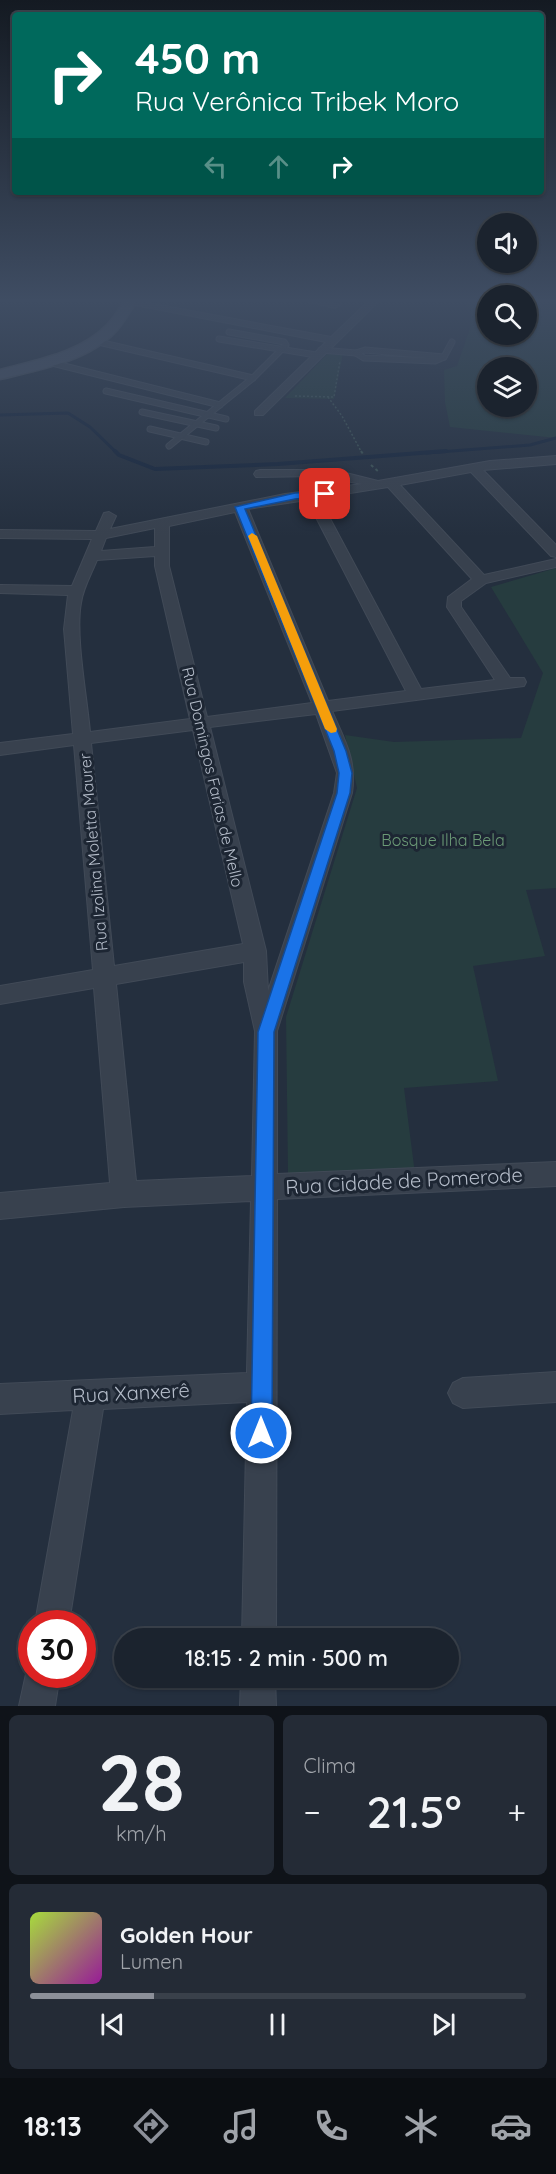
<!DOCTYPE html>
<html lang="pt">
<meta charset="utf-8">
<style>
:root{--surface:#1b232e;--page:#242b36;--text:#f1f3f6;--muted:#a0a4aa;--line:#39404a;--accent:#8c9099}
body{margin:0;font-family:Quicksand,sans-serif;background:var(--page);color:var(--text);height:100vh;display:flex;flex-direction:column;font-size:22px;white-space:nowrap}
*{box-sizing:border-box;margin:0}
p{font-size:20px;color:var(--muted)}
.icon{flex:none;width:33px;height:33px;fill:none;stroke:currentColor;stroke-width:2;stroke-linecap:round;stroke-linejoin:round}
.map{position:relative;height:1706px;overflow:hidden}
.side{display:flex;flex-direction:column;gap:9px;padding:9px;background:#0f1319;flex:1}
.side>*{flex:none}
.banner{position:absolute;left:12px;top:12px;width:532px;height:183px;border-radius:6px;box-shadow:0 2px 4px #0004,0 0 0 2px var(--line);background:#00695c;color:#fff;overflow:hidden}
.controls{position:absolute;left:477px;top:213px;display:grid;gap:12px}
.controls a{display:grid;place-items:center;width:60px;height:60px;border-radius:50%;background:var(--surface);box-shadow:0 2px 4px #0004,0 0 0 2px var(--line);font-size:30px}
.speed{position:absolute;left:18px;top:1610px;display:flex;gap:12px;font-size:30px;font-weight:700;text-align:center}
.speed>*{display:grid;place-content:center;width:78px;height:78px;border-radius:50%;background:var(--surface);box-shadow:0 2px 4px #0004,0 0 0 2px var(--line);line-height:1}
.speed .limit{border:9px solid #d22;background:#fff;color:#111}
.pin{position:absolute;display:grid;place-items:center;width:51px;height:51px;color:#fff;margin:-26px;border-radius:12px;box-shadow:0 3px 9px #0006}
.me{position:absolute;width:66px;margin:-33px;rotate:0deg;stroke-linejoin:round;filter:drop-shadow(0 0 4px #0008)}
.turn{display:flex;align-items:center;gap:21px;height:126px;padding:0 24px;font-size:27px}
.turn .icon{width:78px;height:78px;stroke-width:2.5}
.turn b{display:block;font-size:42px;line-height:51px}
.lanes{display:flex;align-items:center;height:57px;padding:0 24px;background:#0003;justify-content:center;gap:30px;direction:ltr}
.lanes .off{opacity:.35}
.big{font-size:45px;font-weight:600;line-height:1.1}
.side .card{flex:1;display:flex;flex-direction:column;justify-content:center;gap:9px;min-width:0;padding:0 21px;border-radius:9px;background:var(--page)}
.side .dial{align-items:center;gap:0}
.dial b{font-size:78px;line-height:1}
.song{display:flex;align-items:center;gap:18px}
.cover{width:72px;height:72px;border-radius:9px;background:linear-gradient(135deg,hsl(80 70% 55%),hsl(300 70% 35%))}
.played{height:6px;border-radius:3px;background:linear-gradient(90deg,var(--accent) 25%,var(--line) 25%)}
.keys{display:flex;justify-content:space-around;direction:ltr}
.heat{display:flex;justify-content:space-between;align-items:center;font-size:33px;direction:ltr}
.side .tiles{flex:1;display:grid;gap:9px;grid-template-columns:1fr 1fr}
.card:last-child{grid-column:span 2}
.trip{position:absolute;left:114px;top:1628px;width:345px;height:60px;border-radius:30px;background:var(--surface);box-shadow:0 2px 4px #0004,0 0 0 2px var(--line);font-weight:600;line-height:60px;text-align:center}
.dock{display:flex;height:96px;justify-content:space-around;align-items:center;background:#0b0e12;color:var(--muted)}
.dock .icon{width:42px;height:42px}
.dock .selected{color:var(--accent)}
.dock b{font-size:27px;color:var(--text)}
.map>svg:first-child{display:block}
</style>
<div class="map">
<svg width="556" height="1706" viewBox="0 0 556 1706">
<rect width="100%" height="100%" fill="#242f3e"/>
<!-- green -->
<g fill="#263c3f" fill-rule="evenodd">
<path d="M461,299H487L488,334H526L527,299H556V438L450,427L445,402L444,370L457,366L470,328L471,311ZM488,368H526V406H488Z"/>
<polygon points="329,352 343,353 334,399 285,398"/>
<polygon points="556,568 556,888 526,890 545,956 473,966 498,1081 404,1088 415,1174 288,1173 286,1017 357,788 345,735 394,742 521,738 543,673 491,587"/>
</g>
<g fill="none" stroke-linecap="round" stroke-linejoin="round">
<!-- stream-far1 -->
<g stroke="#17263c" stroke-width="3">
<polyline points="0,415 68,413 90,427 117,453"/>
<polyline points="426,453 530,445 556,438"/>
</g>
<!-- stream -->
<polyline stroke="#17263c" stroke-width="4" points="115,451 119,455 155,469 278,464 446,451"/>
<!-- service casing -->
<g stroke="#414a57" stroke-width="7">
<g id="service">
<polyline points="219,339 316,355"/>
<polyline points="94,341 253,378"/>
<polyline points="321,350 356,353"/>
<polygon points="365,350 444,357 435,361 364,358 356,353"/>
<polyline points="444,357 452,342"/>
<polyline points="44,361 220,405"/>
<polyline points="106,391 226,419"/>
<polyline points="142,412 216,428"/>
<polyline points="150,429 206,442"/>
<polyline points="169,446 253,378 286,345 284,342 229,332"/>
</g>
</g>
<!-- minor casing -->
<g stroke="#414a57" stroke-width="2">
<g id="minor">
<polygon points="127,299 331,337 371,299 381,299 263,415 255,415 255,411 326,342 130,304 125,301"/>
<polygon points="297,299 315,299 340,305 335,308"/>
<path d="M556,456V464L483,470L556,545V557L551,556L471,472L400,485L484,575L556,559V567L486,583L461,601V607L510,678H524L526,682L524,686L332,711C345,741 357,760 352,793L277,1031V1174L556,1162V1186L277,1199L276,1638H242L247,1402L103,1409L69,1623H35L73,1410L0,1414V1384L247,1373L251,1201L124,1207L0,1219V1193L110,1183L94,988L0,1004V986L93,970L74,745L0,755V743L73,734L64,629L68,595L0,593V585L72,586L92,539L0,538V530L96,531L104,513L109,512L116,516L110,529L285,494L362,484L319,476L256,477L254,474L256,471L260,470H334L378,481L490,461ZM388,487L472,579L448,597L447,607L495,680L421,689L319,498ZM307,500L406,691L328,701L248,509ZM235,512L312,703L207,717L169,566V526ZM155,528V547L101,551L106,538ZM155,556V566L190,719L90,732C87,697 75,635 81,603C83,588 92,573 97,560ZM316,714L337,773L334,793L268,991L266,951L210,727ZM193,730L243,944L114,966L91,743ZM244,962V982L255,1031L252,1176L136,1181L116,984Z"/>
<polygon points="556,1372 556,1402 463,1408 453,1403 448,1393 453,1383 463,1378"/>
<polygon points="31,1662 32,1674 60,1674 55,1706 19,1706 26,1674"/>
<polygon points="241,1677 275,1677 276,1706 240,1706"/>
</g>
</g>
<!-- secondary casing -->
<g stroke="#414a57" stroke-width="3">
<path id="secondary" d="M126,299H138C131,309 125,321 117,330C90,361 38,370 0,379V370C36,360 80,353 107,325C114,318 120,307 126,299Z"/>
</g>
<!-- path-far1 -->
<g stroke="#3f5557" stroke-width="1.5" stroke-dasharray="2 2" stroke-linecap="butt">
<polyline points="295,396 334,397 340,361"/>
<polyline points="328,397 342,416 362,453"/>
</g>
<!-- path -->
<g stroke="#3f5557" stroke-width="2" stroke-dasharray="3 3" stroke-linecap="butt">
<polyline points="361,451 363,454"/>
<polyline points="371,465 379,472"/>
</g>
<!-- service -->
<use href="#service" stroke="#38414e" stroke-width="5"/>
<!-- minor -->
<use href="#minor" fill="#38414e" fill-rule="evenodd"/>
<!-- secondary -->
<use href="#secondary" fill="#465061" fill-rule="evenodd"/>
</g>
<!-- sky -->
<linearGradient id="sky" x2="0" y2="1"><stop stop-color="#141a22"/><stop offset="0.56" stop-color="#3f4d63"/><stop offset="1" stop-color="#3f4d63" stop-opacity="0"/></linearGradient>
<rect width="556" height="537" fill="url(#sky)"/>
<!-- route -->
<polygon fill="#1a73e8" stroke="#114b97" stroke-width="1.5" points="325,491 330,494 328,496 295,499 245,509 346,751 352,773 350,793 274,1032 272,1433 269,1440 261,1443 254,1440 251,1433 258,1032 337,793 339,773 334,751 235,507 295,493"/>
<!-- slow -->
<polygon fill="#f59e0b" points="252,533 257,536 337,729 336,732 331,733 325,729 248,536"/>
<g text-anchor="middle" stroke-width="6" stroke-linejoin="round" paint-order="stroke">
<!-- street labels -->
<g font-size="16" fill="#b4bcc9" stroke="#1d2633">
<text transform="translate(213 777) rotate(77)" y="6">Rua Domingos Farias de Mello</text>
<text transform="translate(93 852) rotate(-95)" y="6">Rua Izolina Moletta Maurer</text>
</g>
<!-- park labels -->
<g font-size="16" fill="#6b9a76" stroke="#1d2633">
<text x="443" y="846">Bosque Ilha Bela</text>
</g>
<!-- near-street labels -->
<g font-size="20" fill="#b4bcc9" stroke="#1d2633">
<text transform="translate(404 1181) rotate(-3)" y="7">Rua Cidade de Pomerode</text>
<text transform="translate(131 1393) rotate(-3)" y="7">Rua Xanxerê</text>
</g>
</g>
</svg>
<div class="controls">
<a><svg class="icon" aria-label="sound" viewBox="0 0 24 24"><path d="M4 9h4l5-4v14l-5-4H4zM17 9q2 3 0 6"/></svg></a>
<a><svg class="icon" aria-label="search" viewBox="0 0 24 24"><circle cx="10" cy="10" r="6"/><path d="M15 15l6 6"/></svg></a>
<a><svg class="icon" aria-label="layers" viewBox="0 0 24 24"><path d="M12 4l9 5-9 5-9-5zM3 14l9 5 9-5"/></svg></a>
</div>
<div class="speed"><div class="limit">30</div></div>
<div class="pin" style="left:325px;top:494px;background:#d93025"><svg class="icon" aria-label="arrive" viewBox="0 0 24 24"><path d="M6 21V4h12l-3 4 3 4H6"/></svg></div>
<svg class="me" style="left:261px;top:1433px" viewBox="-20 -20 40 40"><circle r="17" fill="#1a73e8" stroke="#fff" stroke-width="3"/><path d="M0-11L8 9 0 5-8 9z" fill="#fff"/></svg>
<div class="trip">18:15 · 2 min · 500 m</div>
<div class="banner">
<div class="turn"><svg class="icon" aria-label="right" viewBox="0 0 24 24"><path d="M7 20v-9h11M14 6l5 5-5 5"/></svg><div><b>450 m</b>Rua Verônica Tribek Moro</div></div>
<div class="lanes"><svg class="icon off" aria-label="left" viewBox="0 0 24 24"><path d="M17 20v-9H6M10 6l-5 5 5 5"/></svg><svg class="icon off" aria-label="ahead" viewBox="0 0 24 24"><path d="M12 20V5M6 11l6-6 6 6"/></svg><svg class="icon" aria-label="right" viewBox="0 0 24 24"><path d="M7 20v-9h11M14 6l5 5-5 5"/></svg></div>
</div>
</div>
<section class="side">
<div class="tiles">
<div class="card dial"><b>28</b><p>km/h</p></div>
<div class="card"><p>Clima</p>
<div class="heat"><a>−</a><b class="big">21.5°</b><a>+</a></div>
</div>
<div class="card">
<div class="song"><i class="cover"></i><div><b>Golden Hour</b><p>Lumen</p></div></div>
<div class="played"></div>
<div class="keys"><svg class="icon" aria-label="previous" viewBox="0 0 24 24"><path d="M18 5L8 12l10 7zM5 5v14"/></svg><svg class="icon" aria-label="pause" viewBox="0 0 24 24"><path d="M8 5v14M16 5v14"/></svg><svg class="icon" aria-label="next" viewBox="0 0 24 24"><path d="M6 5l10 7-10 7zM19 5v14"/></svg></div>
</div>
</div>
</section>
<nav class="dock">
<b>18:13</b>
<svg class="icon selected" aria-label="directions" viewBox="0 0 24 24"><path d="M12 3l9 9-9 9-9-9zM9 14v-3h6M13 9l2 2-2 2"/></svg>
<svg class="icon" aria-label="music" viewBox="0 0 24 24"><path d="M9 18V5l10-2v13"/><circle cx="6" cy="18" r="3"/><circle cx="16" cy="16" r="3"/></svg>
<svg class="icon" aria-label="phone" viewBox="0 0 24 24"><path d="M5 4h4l2 5-3 2q2 4 5 5l2-3 5 2v4C11 20 4 13 5 4z"/></svg>
<svg class="icon" aria-label="climate" viewBox="0 0 24 24"><path d="M12 3v18M4 7l16 10M4 17L20 7"/></svg>
<svg class="icon" aria-label="car" viewBox="0 0 24 24"><path d="M5 17H2v-5l4-1 3-4h7l3 4 3 1v5h-3M9 17h6M6 11h13"/><circle cx="7" cy="17" r="2"/><circle cx="17" cy="17" r="2"/></svg>
</nav>
